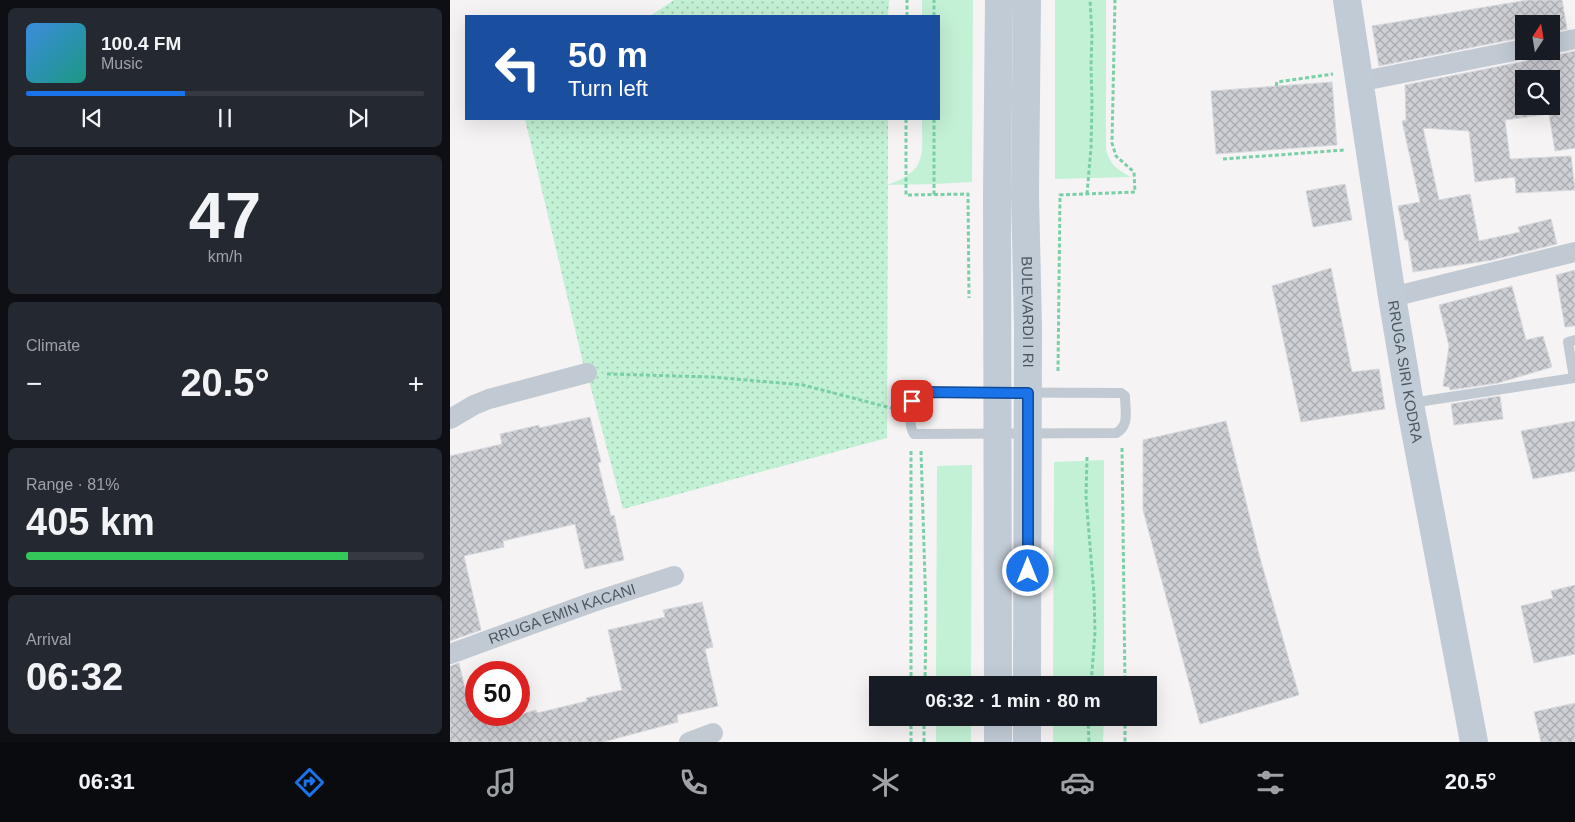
<!DOCTYPE html>
<meta charset="utf-8">
<style>
:root{--surface:#171b24;--page:#242831;--text:#f1f3f6;--muted:#9ea1a6;--line:#363941;--accent:#1a73e8}
body{margin:0;font-family:Helvetica,sans-serif;background:var(--page);color:var(--text);height:100vh;display:flex;flex-direction:column;font-size:19px;white-space:nowrap}
*{box-sizing:border-box;margin:0}
p{font-size:16px;color:var(--muted)}
.icon{flex:none;width:28px;height:28px;fill:none;stroke:currentColor;stroke-width:2;stroke-linecap:round;stroke-linejoin:round}
.map{position:relative;flex:1;overflow:hidden}
.details{display:flex;flex-direction:column;gap:8px;padding:8px;background:#0d0f14;width:450px}
.details>*{flex:none}
.hud{position:absolute;left:15px;top:15px;width:475px;height:105px;border-radius:0px;box-shadow:0 5px 20px #0002;background:#1a4fa0;color:#fff;overflow:hidden}
.needle{width:32px;rotate:12deg}
.buttons{position:absolute;left:1065px;top:15px;display:grid;gap:10px}
.buttons a{display:grid;place-items:center;width:45px;height:45px;border-radius:0px;background:var(--surface);box-shadow:0 5px 20px #0002;font-size:25px}
.speed{position:absolute;left:15px;top:661px;display:flex;gap:10px;font-size:25px;font-weight:700;text-align:center}
.speed>*{display:grid;place-content:center;width:65px;height:65px;border-radius:50%;background:var(--surface);box-shadow:0 5px 20px #0002;line-height:1}
.speed .limit{border:8px solid #d22;background:#fff;color:#111}
.pin{position:absolute;display:grid;place-items:center;width:42px;height:42px;color:#fff;margin:-21px;border-radius:10px;box-shadow:0 2px 8px #0006}
.me{position:absolute;width:55px;margin:-28px;rotate:0deg;stroke-linejoin:round;filter:drop-shadow(0 0 4px #0008)}
.turn{display:flex;align-items:center;gap:18px;height:105px;padding:0 20px;font-size:22px}
.turn .icon{width:65px;height:65px;stroke-width:2.5}
.turn b{display:block;font-size:35px;line-height:42px}
.big{font-size:38px;font-weight:800;line-height:1.1}
.details .card{flex:1;display:flex;flex-direction:column;justify-content:center;gap:8px;min-width:0;padding:0 18px;border-radius:8px;background:var(--page)}
.details .dial{align-items:center;gap:0}
.dial b{font-size:65px;line-height:1}
.song{display:flex;align-items:center;gap:15px}
.cover{width:60px;height:60px;border-radius:8px;background:linear-gradient(135deg,hsl(210 70% 55%),hsl(170 70% 35%))}
.played{height:5px;border-radius:2px;background:linear-gradient(90deg,var(--accent) 40%,var(--line) 40%)}
.keys{display:flex;justify-content:space-around;direction:ltr}
.heat{display:flex;justify-content:space-between;align-items:center;font-size:28px;direction:ltr}
.charge{height:8px;border-radius:4px;background:linear-gradient(90deg,#34c759 81%,var(--line) 0)}
.trip{position:absolute;left:419px;top:676px;width:288px;height:50px;border-radius:0px;background:var(--surface);box-shadow:0 5px 20px #0002;font-weight:800;line-height:50px;text-align:center}
.tab-bar{display:flex;height:80px;justify-content:space-around;align-items:center;background:#090b0e;color:var(--muted)}
.tab-bar .icon{width:35px;height:35px}
.tab-bar .selected{color:var(--accent)}
.tab-bar b{font-size:22px;color:var(--text)}
main{display:flex;flex:1;min-height:0}
.map>svg:first-child{display:block}
</style>
<main>
<section class="details">
<div class="card">
<div class="song"><i class="cover"></i><div><b>100.4 FM</b><p>Music</p></div></div>
<div class="played"></div>
<div class="keys"><svg class="icon" aria-label="previous" viewBox="0 0 24 24"><path d="M18 5L8 12l10 7zM5 5v14"/></svg><svg class="icon" aria-label="pause" viewBox="0 0 24 24"><path d="M8 5v14M16 5v14"/></svg><svg class="icon" aria-label="next" viewBox="0 0 24 24"><path d="M6 5l10 7-10 7zM19 5v14"/></svg></div>
</div>
<div class="card dial"><b>47</b><p>km/h</p></div>
<div class="card"><p>Climate</p>
<div class="heat"><a>−</a><b class="big">20.5°</b><a>+</a></div>
</div>
<div class="card"><p>Range · 81%</p><b class="big">405 km</b><div class="charge"></div></div>
<div class="card"><p>Arrival</p><b class="big">06:32</b></div>
</section>
<div class="map">
<svg width="1125" height="742" viewBox="0 0 1125 742">
<defs>
<pattern id="grass-dots" width="8" height="8" patternUnits="userSpaceOnUse" patternTransform="scale(1.25)"><rect width="8" height="8" fill="#c3f1d5"/><path d="M2 2h.1M6 6h.1" fill="none" stroke="#a0c6b0" stroke-width="1.8" stroke-linecap="round"/></pattern>
<pattern id="building-cross-hatch" width="8" height="8" patternUnits="userSpaceOnUse" patternTransform="scale(1.25)"><rect width="8" height="8" fill="#cdcfd5"/><path d="M0 0l8 8M0 8l8-8" fill="none" stroke="#a8abb0"/></pattern>
</defs>
<rect width="100%" height="100%" fill="#f5f3f3"/>
<!-- grass -->
<g fill="url(#grass-dots)">
<polygon points="224,0 439,0 438,16 200,16"/>
<polygon points="75,119 438,119 437,438 173,509 137,373 134,367"/>
</g>
<!-- park -->
<g fill="#c3f1d5">
<path d="M472,0H523L522,182L484,184L437,185C478,171 472,155 472,119H489V16H472Z"/>
<path d="M605,0H656V150C660,164 667,170 681,177L605,179Z"/>
<polygon points="654,460 654,685 603,685 604,462"/>
<polygon points="522,465 521,685 486,685 487,466"/>
<rect x="486" y="718" width="35" height="24"/>
<polygon points="603,718 654,718 653,742 603,742"/>
</g>
<!-- building -->
<g fill="url(#building-cross-hatch)" stroke="#d7d9de" fill-rule="evenodd">
<polygon points="1078,0 1112,0 1117,29 1101,32 1101,24 1074,24 1074,37 929,66 922,26"/>
<path d="M1085,51H1092L1097,55L1103,56L1125,51V148L1105,151L1099,114L1055,120L1060,159L1121,156L1125,190L1066,193L1065,177L1025,182L1019,131L973,128L989,200L1020,194L1029,241L1070,232L1068,227L1101,219L1107,244L1042,260L963,272L958,240H955L948,206L970,202L952,121L956,120L955,85L1076,61L1082,58ZM1074,79H1101V106H1074Z"/>
<polygon points="882,82 887,145 766,154 761,91"/>
<polygon points="895,184 902,220 863,227 856,191"/>
<polygon points="881,268 902,372 929,369 935,409 851,422 822,286"/>
<polygon points="1125,270 1125,326 1115,327 1106,275"/>
<polygon points="1062,286 1076,340 1093,336 1102,367 1048,383 1000,390 999,387 993,386 999,346 989,305"/>
<polygon points="1050,396 1053,419 1004,425 1001,404"/>
<polygon points="140,417 151,462 148,463 161,516 164,515 174,560 135,569 125,524 53,541 54,547 14,556 31,630 0,641 0,456 52,444 50,434 89,425 89,428"/>
<polygon points="776,421 810,558 849,695 750,724 693,510 693,440"/>
<polygon points="1125,421 1125,471 1083,479 1071,431"/>
<polygon points="1125,585 1125,654 1084,663 1071,606 1103,598 1101,591"/>
<polygon points="252,602 263,647 255,649 268,706 227,715 228,722 153,742 0,742 0,666 9,663 21,715 69,715 86,710 87,713 137,701 136,698 172,690 158,630 215,617 213,610"/>
<polygon points="1125,703 1125,742 1091,742 1084,712"/>
</g>
<g fill="none" stroke-linecap="round" stroke-linejoin="round">
<!-- path -->
<g stroke="#7ad0a6" stroke-width="3" stroke-dasharray="4 2.5" stroke-linecap="butt">
<polyline points="457,16 457,0"/>
<polyline points="484,16 484,0"/>
<polyline points="826,86 827,82 883,74"/>
<polyline points="456,119 456,195 518,194 519,298"/>
<polyline points="484,119 484,195"/>
<polyline points="773,159 895,150"/>
<polyline points="637,194 641,148 642,103 641,66 642,34 640,0"/>
<polyline points="608,371 610,195 685,192 684,172 666,156 662,143 665,0"/>
<polyline points="157,374 262,377 353,385 445,409"/>
<polyline points="672,448 675,685"/>
<polyline points="461,451 461,685"/>
<polyline points="471,451 476,611 475,685"/>
<polyline points="637,457 636,497 644,594 645,632 641,685"/>
<polyline points="638,718 639,742"/>
<polyline points="675,718 675,742"/>
<polyline points="461,742 461,718"/>
<polyline points="474,742 474,718"/>
</g>
<!-- lane -->
<g stroke="#c1cad2" stroke-width="10">
<path d="M471,392L671,393L675,396C675,410 680,426 666,433L464,434C458,425 460,405 464,396Z"/>
<polyline points="961,403 1124,378 1118,342 1125,340"/>
</g>
<!-- street -->
<g stroke="#c1cad2" stroke-width="20">
<polyline points="1101,44 1125,39"/>
<polyline points="908,82 1074,49"/>
<polyline points="942,297 1125,252"/>
<polyline points="0,419 24,405 39,399 137,373"/>
<path id="s1" d="M0,654L143,602L224,576"/>
<polyline points="239,742 263,733"/>
</g>
<!-- secondary -->
<g stroke="#c1cbd6" stroke-width="28">
<path id="s2" d="M577,0L575,194L578,327L577,685"/>
<path id="s3" d="M897,0L942,297L960,404L1024,742"/>
<polyline points="548,685 547,195 549,0"/>
<polyline points="548,742 548,718"/>
<polyline points="577,742 577,718"/>
</g>
</g>
<g fill="none" stroke-linecap="round" stroke-linejoin="round">
<!-- route casing -->
<g stroke="#114b97" stroke-width="12">
<polyline id="route" points="462,401 464,396 471,392 578,393 578,571"/>
</g>
<!-- route -->
<use href="#route" stroke="#1a73e8" stroke-width="9"/>
</g>
<g text-anchor="middle" stroke-width="4.5" stroke-linejoin="round" paint-order="stroke">
<!-- street labels -->
<g font-size="15" fill="#4a5661" stroke="#fff">
<text dy="5" stroke="none"><textPath href="#s2" startOffset="312">BULEVARDI I RI</textPath></text>
<text dy="5" stroke="none"><textPath href="#s3" startOffset="376">RRUGA SIRI KODRA</textPath></text>
<text dy="5" stroke="none"><textPath href="#s1" startOffset="119">RRUGA EMIN KACANI</textPath></text>
</g>
</g>
</svg>
<div class="buttons">
<a><svg class="needle" viewBox="-14 -14 28 28"><path d="M0-13l5 13h-10z" fill="#e53935"/><path d="M0 13l5-13h-10z" fill="#9ea1a6"/></svg></a>
<a><svg class="icon" aria-label="search" viewBox="0 0 24 24"><circle cx="10" cy="10" r="6"/><path d="M15 15l6 6"/></svg></a>
</div>
<div class="speed"><div class="limit">50</div></div>
<div class="pin" style="left:462px;top:401px;background:#d93025"><svg class="icon" aria-label="arrive" viewBox="0 0 24 24"><path d="M6 21V4h12l-3 4 3 4H6"/></svg></div>
<svg class="me" style="left:578px;top:571px" viewBox="-20 -20 40 40"><circle r="17" fill="#1a73e8" stroke="#fff" stroke-width="3"/><path d="M0-11L8 9 0 5-8 9z" fill="#fff"/></svg>
<div class="trip">06:32 · 1 min · 80 m</div>
<div class="hud">
<div class="turn"><svg class="icon" aria-label="left" viewBox="0 0 24 24"><path d="M17 20v-9H6M10 6l-5 5 5 5"/></svg><div><b>50 m</b>Turn left</div></div>
</div>
</div>
</main>
<nav class="tab-bar">
<b>06:31</b>
<svg class="icon selected" aria-label="directions" viewBox="0 0 24 24"><path d="M12 3l9 9-9 9-9-9zM9 14v-3h6M13 9l2 2-2 2"/></svg>
<svg class="icon" aria-label="music" viewBox="0 0 24 24"><path d="M9 18V5l10-2v13"/><circle cx="6" cy="18" r="3"/><circle cx="16" cy="16" r="3"/></svg>
<svg class="icon" aria-label="phone" viewBox="0 0 24 24"><path d="M5 4h4l2 5-3 2q2 4 5 5l2-3 5 2v4C11 20 4 13 5 4z"/></svg>
<svg class="icon" aria-label="climate" viewBox="0 0 24 24"><path d="M12 3v18M4 7l16 10M4 17L20 7"/></svg>
<svg class="icon" aria-label="car" viewBox="0 0 24 24"><path d="M5 17H2v-5l4-1 3-4h7l3 4 3 1v5h-3M9 17h6M6 11h13"/><circle cx="7" cy="17" r="2"/><circle cx="17" cy="17" r="2"/></svg>
<svg class="icon" aria-label="filters" viewBox="0 0 24 24"><path d="M4 7h16M4 17h16"/><circle cx="9" cy="7" r="2"/><circle cx="15" cy="17" r="2"/></svg>
<b>20.5°</b>
</nav>
